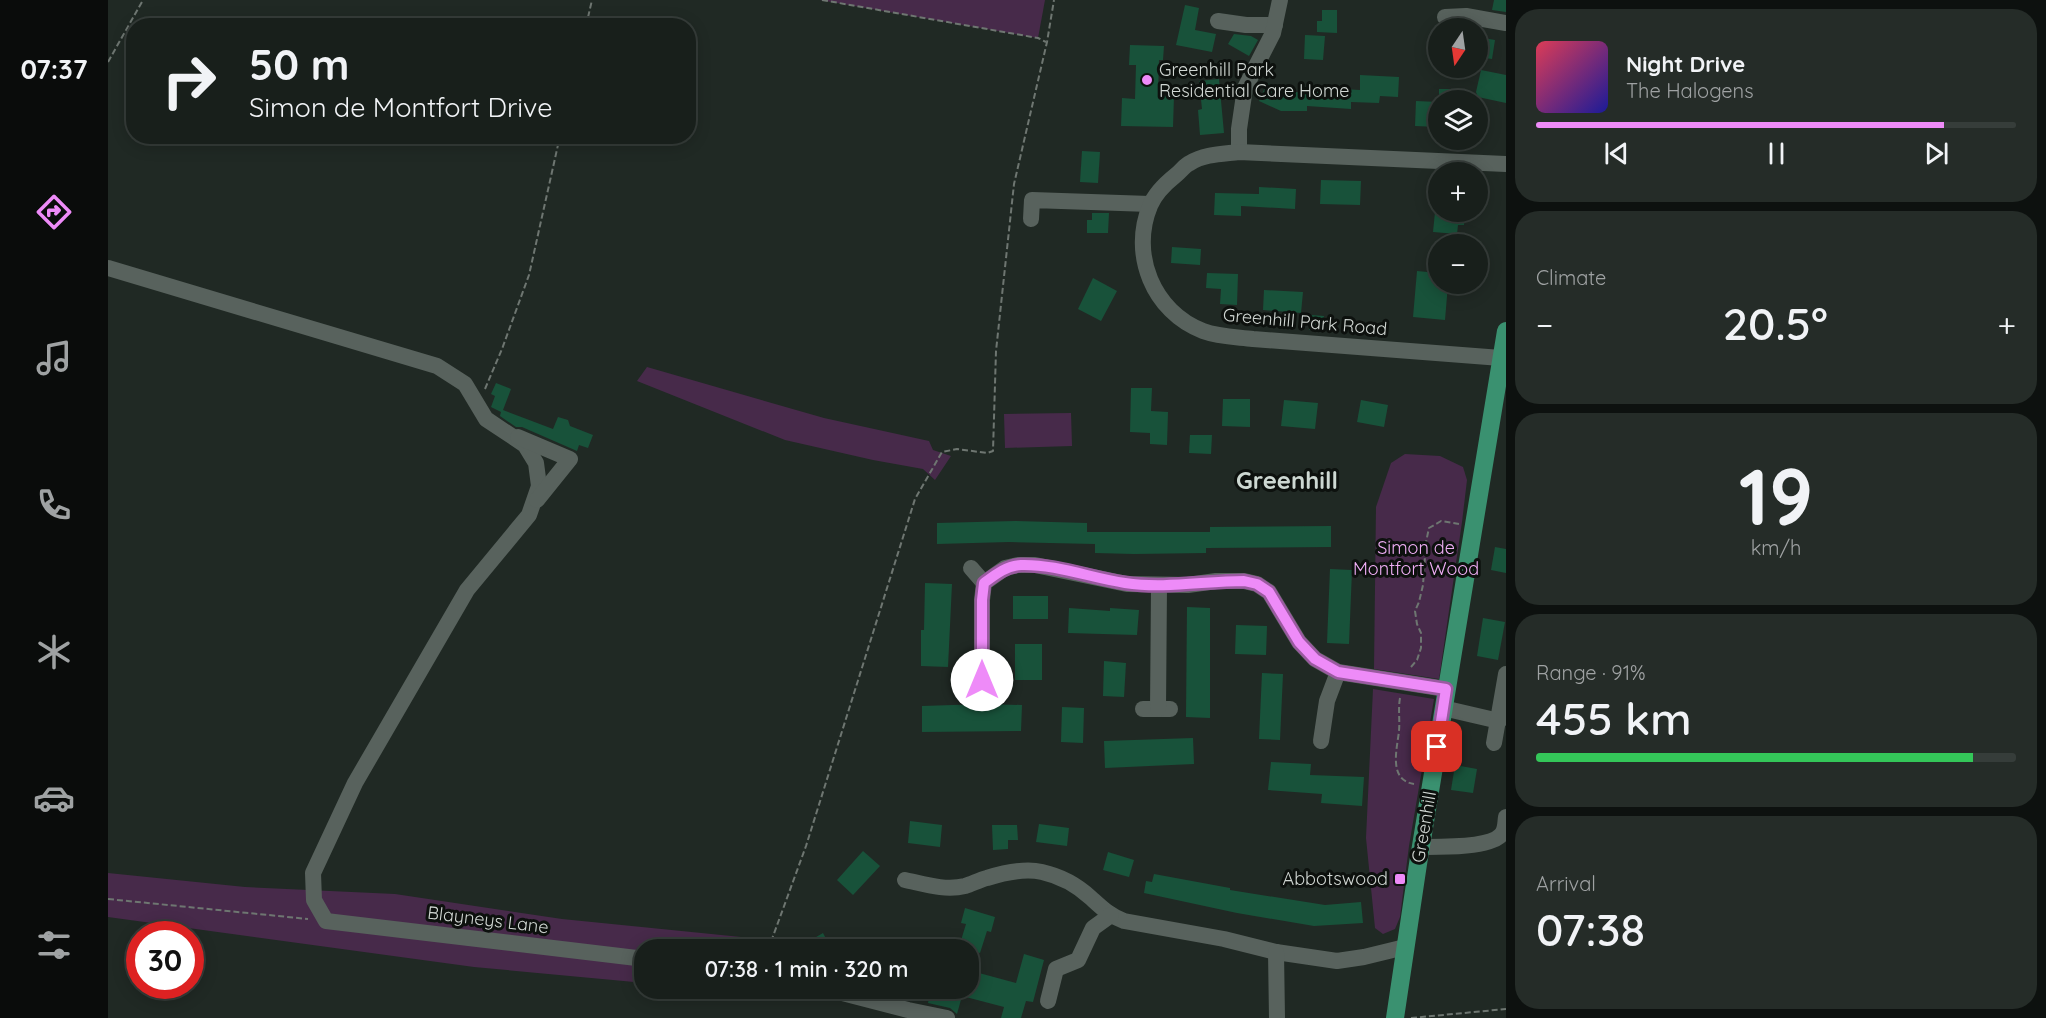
<!DOCTYPE html>
<meta charset="utf-8">
<style>
:root{--surface:#181f1b;--page:#252c28;--text:#f1f3f6;--muted:#9fa2a3;--line:#363d3a;--accent:#ee8bf8}
body{margin:0;font-family:Quicksand,sans-serif;background:var(--page);color:var(--text);height:100vh;display:flex;flex-direction:column;font-size:22px;white-space:nowrap}
*{box-sizing:border-box;margin:0}
p{font-size:20px;color:var(--muted)}
.icon{flex:none;width:33px;height:33px;fill:none;stroke:currentColor;stroke-width:2;stroke-linecap:round;stroke-linejoin:round}
.map{position:relative;flex:1;overflow:hidden}
.panel{display:flex;flex-direction:column;gap:9px;padding:9px;background:#0d110f;width:540px}
.panel>*{flex:none}
.top-card{position:absolute;left:18px;top:18px;width:570px;height:126px;border-radius:24px;box-shadow:0 3px 15px #0003,0 0 0 2px var(--line);background:#181f1b;color:var(--text);overflow:hidden}
.needle{width:39px;rotate:193deg}
.fabs{position:absolute;left:1320px;top:18px;display:grid;gap:12px}
.fabs a{display:grid;place-items:center;width:60px;height:60px;border-radius:50%;background:var(--surface);box-shadow:0 3px 15px #0003,0 0 0 2px var(--line);font-size:30px}
.speed{position:absolute;left:18px;top:921px;display:flex;gap:12px;font-size:30px;font-weight:700;text-align:center}
.speed>*{display:grid;place-content:center;width:78px;height:78px;border-radius:50%;background:var(--surface);box-shadow:0 3px 15px #0003,0 0 0 2px var(--line);line-height:1}
.speed .limit{border:9px solid #d22;background:#fff;color:#111}
.pin{position:absolute;display:grid;place-items:center;width:51px;height:51px;color:#fff;margin:-26px;border-radius:12px;box-shadow:0 3px 9px #0006}
.me{position:absolute;width:66px;margin:-33px;rotate:0deg;stroke-linejoin:round;filter:drop-shadow(0 0 4px #0008)}
.turn{display:flex;align-items:center;gap:21px;height:126px;padding:0 24px;font-size:27px}
.turn .icon{width:78px;height:78px;stroke-width:2.5}
.turn b{display:block;font-size:42px;line-height:51px}
.big{font-size:45px;font-weight:600;line-height:1.1}
.panel .card{flex:1;display:flex;flex-direction:column;justify-content:center;gap:9px;min-width:0;padding:0 21px;border-radius:24px;background:var(--page)}
.panel .dial{align-items:center;gap:0}
.dial b{font-size:78px;line-height:1}
.song{display:flex;align-items:center;gap:18px}
.cover{width:72px;height:72px;border-radius:9px;background:linear-gradient(135deg,hsl(350 70% 55%),hsl(240 70% 35%))}
.played{height:6px;border-radius:3px;background:linear-gradient(90deg,var(--accent) 85%,var(--line) 85%)}
.keys{display:flex;justify-content:space-around;direction:ltr}
.heat{display:flex;justify-content:space-between;align-items:center;font-size:33px;direction:ltr}
.charge{height:9px;border-radius:4px;background:linear-gradient(90deg,#34c759 91%,var(--line) 0)}
.trip{position:absolute;left:526px;top:939px;width:345px;height:60px;border-radius:24px;background:var(--surface);box-shadow:0 3px 15px #0003,0 0 0 2px var(--line);font-weight:600;line-height:60px;text-align:center}
main{display:flex;flex:1;min-height:0}
.tabs{display:flex;flex-direction:column;width:108px;justify-content:space-around;align-items:center;background:#0a0c0b;color:var(--muted)}
.tabs .icon{width:42px;height:42px}
.tabs .selected{color:var(--accent)}
.tabs b{font-size:27px;color:var(--text)}
.map>svg:first-child{display:block}
</style>
<main>
<nav class="tabs">
<b>07:37</b>
<svg class="icon selected" aria-label="directions" viewBox="0 0 24 24"><path d="M12 3l9 9-9 9-9-9zM9 14v-3h6M13 9l2 2-2 2"/></svg>
<svg class="icon" aria-label="music" viewBox="0 0 24 24"><path d="M9 18V5l10-2v13"/><circle cx="6" cy="18" r="3"/><circle cx="16" cy="16" r="3"/></svg>
<svg class="icon" aria-label="phone" viewBox="0 0 24 24"><path d="M5 4h4l2 5-3 2q2 4 5 5l2-3 5 2v4C11 20 4 13 5 4z"/></svg>
<svg class="icon" aria-label="climate" viewBox="0 0 24 24"><path d="M12 3v18M4 7l16 10M4 17L20 7"/></svg>
<svg class="icon" aria-label="car" viewBox="0 0 24 24"><path d="M5 17H2v-5l4-1 3-4h7l3 4 3 1v5h-3M9 17h6M6 11h13"/><circle cx="7" cy="17" r="2"/><circle cx="17" cy="17" r="2"/></svg>
<svg class="icon" aria-label="filters" viewBox="0 0 24 24"><path d="M4 7h16M4 17h16"/><circle cx="9" cy="7" r="2"/><circle cx="15" cy="17" r="2"/></svg>
</nav>
<div class="map">
<svg width="1398" height="1018" viewBox="0 0 1398 1018">
<rect width="100%" height="100%" fill="#202924"/>
<!-- green -->
<g fill="#472a4a">
<polygon points="712,0 937,0 930,38"/>
<polygon points="539,367 716,418 821,441 825,450 843,456 827,480 815,469 765,460 677,440 529,381"/>
<polygon points="963,413 964,446 897,448 896,414"/>
<polygon points="1297,454 1332,456 1355,467 1359,480 1354,522 1331,679 1266,669 1268,507 1283,463"/>
<polygon points="1265,689 1326,699 1301,846 1292,917 1287,929 1275,934 1267,928 1258,838"/>
<polygon points="0,873 137,887 287,894 454,919 653,939 651,949 537,950 537,983 366,967 0,917"/>
<polygon points="584,989 638,988 638,989 636,994 620,995"/>
</g>
<!-- building -->
<g fill="#18523a">
<polygon points="1386,0 1398,0 1398,12 1384,10"/>
<polygon points="1077,5 1091,8 1087,30 1108,34 1104,52 1068,45"/>
<polygon points="1214,10 1229,10 1229,33 1209,32 1209,21 1214,21"/>
<polygon points="1126,34 1143,36 1150,40 1141,56 1120,44"/>
<polygon points="1197,35 1217,36 1215,60 1196,59"/>
<polygon points="1370,37 1387,40 1384,59 1370,57"/>
<polygon points="1022,45 1056,46 1055,60 1051,60 1050,96 1066,96 1065,127 1013,126 1014,98 1027,99 1028,65 1021,65"/>
<polygon points="1373,70 1398,75 1398,103 1370,97 1368,92"/>
<polygon points="1252,75 1291,77 1290,97 1272,96 1271,103 1243,102 1243,109 1199,106 1199,111 1173,111 1151,101 1159,83 1179,92 1216,92 1217,88 1252,90"/>
<polygon points="1111,79 1116,133 1092,135 1090,110 1094,109 1091,81"/>
<polygon points="1331,89 1343,89 1342,100 1331,100"/>
<polygon points="1308,101 1330,102 1330,127 1307,126"/>
<polygon points="974,151 992,152 990,183 972,182"/>
<polygon points="1213,180 1253,181 1252,205 1212,204"/>
<polygon points="1151,187 1188,189 1187,209 1133,206 1133,216 1106,215 1107,193 1151,194"/>
<polygon points="1327,212 1357,212 1356,225 1350,225 1349,234 1325,232"/>
<polygon points="984,213 1001,213 1000,233 979,233 979,220 984,220"/>
<polygon points="1064,247 1093,249 1092,265 1063,263"/>
<polygon points="1309,271 1330,273 1330,284 1340,284 1337,320 1305,317"/>
<polygon points="1099,273 1130,274 1129,305 1112,304 1113,289 1098,288"/>
<polygon points="985,278 1009,291 993,321 970,309"/>
<polygon points="1156,290 1195,292 1193,313 1155,310"/>
<polygon points="1203,315 1216,316 1214,331 1201,330"/>
<polygon points="388,383 403,389 395,410 445,429 450,417 460,420 462,426 485,435 480,448 471,445 469,451 414,427 408,427 392,416 393,412 383,407 387,396 383,394"/>
<polygon points="1023,388 1044,388 1043,411 1060,412 1059,445 1042,444 1042,433 1022,432"/>
<polygon points="1115,399 1142,399 1142,427 1114,426"/>
<polygon points="1176,400 1210,403 1207,429 1173,426"/>
<polygon points="1253,400 1280,405 1276,427 1249,422"/>
<polygon points="1082,435 1104,435 1103,454 1081,453"/>
<polygon points="907,521 979,523 979,532 1102,532 1102,527 1223,526 1223,547 1098,548 1098,553 1026,554 987,553 987,544 901,542 829,544 829,523"/>
<polygon points="1387,547 1398,549 1398,573 1383,570"/>
<polygon points="1222,569 1244,570 1241,644 1219,643"/>
<polygon points="817,583 844,584 840,667 813,666 813,630 816,630"/>
<rect x="905" y="596" width="35" height="23"/>
<polygon points="1079,607 1102,608 1102,718 1078,717"/>
<polygon points="961,608 1002,611 1002,608 1031,610 1029,635 960,633"/>
<polygon points="1375,618 1397,622 1390,660 1369,656"/>
<polygon points="1128,625 1159,626 1158,655 1127,654"/>
<rect x="907" y="644" width="27" height="36"/>
<polygon points="996,661 1018,663 1016,697 995,696"/>
<polygon points="1154,673 1175,674 1172,740 1151,739"/>
<polygon points="876,704 914,705 913,731 814,732 814,706"/>
<polygon points="954,707 976,708 975,743 953,742"/>
<polygon points="1085,738 1086,764 997,768 996,741"/>
<polygon points="1163,762 1203,764 1202,775 1256,777 1254,806 1213,803 1214,794 1160,790"/>
<polygon points="1347,765 1369,769 1365,793 1343,790"/>
<polygon points="802,821 834,825 832,847 800,843"/>
<polygon points="931,824 961,828 959,846 928,842"/>
<polygon points="884,825 909,825 910,840 900,840 900,849 885,850"/>
<polygon points="755,851 772,866 745,895 729,880"/>
<polygon points="1000,852 1026,860 1021,877 995,870"/>
<polygon points="1046,874 1122,888 1122,890 1217,905 1253,902 1255,923 1206,926 1129,913 1036,893 1038,881 1044,882"/>
<polygon points="857,908 887,917 883,932 879,931 872,953 851,947 858,924 853,923"/>
<polygon points="715,933 724,950 686,950"/>
<polygon points="916,954 936,960 925,1002 918,1001 913,1018 893,1018 896,1007 854,996 849,1014 842,1008 820,1003 823,988 867,988 871,973 908,983"/>
</g>
<g fill="none" stroke-linecap="round" stroke-linejoin="round">
<!-- path -->
<g stroke="#6e7671" stroke-width="2" stroke-dasharray="6 3" stroke-linecap="butt">
<polyline points="714,0 930,38 938,42"/>
<polyline points="478,26 484,0"/>
<polyline points="0,62 35,0"/>
<polyline points="377,389 394,349 421,275 452,136"/>
<polyline points="1303,667 1309,660 1313,648 1313,633 1309,624 1307,611 1311,602 1315,585 1318,542 1321,528 1333,521 1351,524"/>
<path d="M1292,698C1290,709 1292,720 1291,731C1289,749 1280,780 1306,784"/>
<polyline points="0,899 200,919"/>
<polyline points="660,950 698,846 807,499 834,452 849,449 879,453 885,451 888,351 906,184 939,42 946,0"/>
<polyline points="1303,1018 1398,1009"/>
</g>
<!-- minor -->
<g stroke="#58625d" stroke-width="16">
<polyline points="1337,17 1358,16 1398,23"/>
<polyline points="1110,21 1138,25 1167,25"/>
<polyline points="1131,152 1131,129 1137,88 1165,33 1172,0"/>
<polyline points="923,219 924,200 1042,204"/>
<polyline points="0,268 329,366 357,384 378,419 417,445 428,463 431,486 421,515 359,590 247,783 205,873 206,900 218,921 537,959"/>
<path d="M1393,358L1145,339C1129,337 1111,337 1095,331C1045,312 1022,254 1042,206C1047,193 1058,183 1068,175C1073,171 1077,165 1082,163C1096,154 1115,154 1131,152L1398,164"/>
<polyline points="410,437 462,459 429,500"/>
<polyline points="863,568 876,583"/>
<polyline points="859,679 887,681"/>
<polyline points="874,680 874,600 876,583 897,568 910,565 927,565 1019,584 1080,585 1108,581 1136,581 1149,584 1161,592 1191,642 1207,659 1230,672 1338,689"/>
<polyline points="1335,708 1391,721"/>
<polyline points="1035,709 1062,709"/>
<polyline points="1050,709 1051,586"/>
<polyline points="1213,741 1219,701 1230,672"/>
<polyline points="1386,743 1398,674"/>
<path d="M1313,847C1330,847 1382,848 1393,835C1398,830 1397,823 1398,817"/>
<path d="M797,880C816,884 837,891 857,886C864,884 871,880 879,878C895,873 916,868 934,872C952,876 969,885 983,898C994,908 1002,916 1016,921L1116,939L1168,952L1229,961L1256,957L1297,947"/>
<polyline points="1168,952 1169,1018"/>
<polyline points="715,988 800,1010 839,1018"/>
<polyline points="940,1001 948,969 970,960 985,928 1003,915"/>
</g>
<!-- major -->
<polyline stroke="#3a9170" stroke-width="18" points="1287,1018 1310,864 1398,331"/>
</g>
<g fill="none" stroke-linecap="round" stroke-linejoin="round">
<!-- route casing -->
<g stroke="#9b5aa1" stroke-width="15">
<path id="route" d="M874,680V600L876,583C888,574 898,566 913,565C948,564 983,578 1017,583C1057,589 1097,581 1136,581L1149,584L1161,592L1191,642L1207,659L1230,672L1338,689L1329,747"/>
</g>
<!-- route -->
<use href="#route" stroke="#ee8bf8" stroke-width="10"/>
</g>
<!-- markers -->
<g fill="#ee8bf8" stroke="#0d110e" stroke-width="2">
<circle cx="1039" cy="80" r="6"/>
<rect x="1286" y="873" width="12" height="12" rx="3"/>
</g>
<g text-anchor="middle" stroke-width="6" stroke-linejoin="round" paint-order="stroke">
<!-- poi labels -->
<g font-size="18" fill="#d1d7d3" stroke="#0d110e" text-anchor="start">
<text x="1051" y="76">Greenhill Park<tspan x="1051" dy="21">Residential Care Home</tspan></text>
<text x="1280" y="885" text-anchor="end">Abbotswood</text>
</g>
<!-- street labels -->
<g font-size="18" fill="#d1d7d3" stroke="#0d110e">
<text transform="translate(1197 322) rotate(5)" y="6">Greenhill Park Road</text>
<text transform="translate(1316 827) rotate(-80)" y="6">Greenhill</text>
<text transform="translate(380 920) rotate(7)" y="6">Blayneys Lane</text>
</g>
<!-- park labels -->
<g font-size="18" fill="#f0aef6" stroke="#0d110e">
<text x="1308" y="554">Simon de<tspan x="1308" dy="21">Montfort Wood</tspan></text>
</g>
<!-- district labels -->
<g font-size="24" font-weight="bold" fill="#cdd8d2" stroke="#0d110e">
<text x="1179" y="489">Greenhill</text>
</g>
</g>
</svg>
<div class="fabs">
<a><svg class="needle" viewBox="-14 -14 28 28"><path d="M0-13l5 13h-10z" fill="#e53935"/><path d="M0 13l5-13h-10z" fill="#9fa2a3"/></svg></a>
<a><svg class="icon" aria-label="layers" viewBox="0 0 24 24"><path d="M12 4l9 5-9 5-9-5zM3 14l9 5 9-5"/></svg></a>
<a>+</a>
<a>−</a>
</div>
<div class="speed"><div class="limit">30</div></div>
<div class="pin" style="left:1329px;top:747px;background:#d93025"><svg class="icon" aria-label="arrive" viewBox="0 0 24 24"><path d="M6 21V4h12l-3 4 3 4H6"/></svg></div>
<svg class="me" style="left:874px;top:680px" viewBox="-20 -20 40 40"><circle r="19" fill="#fff"/><path d="M0-13L10 11 0 6-10 11z" fill="#ee8bf8"/></svg>
<div class="trip">07:38 · 1 min · 320 m</div>
<div class="top-card">
<div class="turn"><svg class="icon" aria-label="right" viewBox="0 0 24 24"><path d="M7 20v-9h11M14 6l5 5-5 5"/></svg><div><b>50 m</b>Simon de Montfort Drive</div></div>
</div>
</div>
<section class="panel">
<div class="card">
<div class="song"><i class="cover"></i><div><b>Night Drive</b><p>The Halogens</p></div></div>
<div class="played"></div>
<div class="keys"><svg class="icon" aria-label="previous" viewBox="0 0 24 24"><path d="M18 5L8 12l10 7zM5 5v14"/></svg><svg class="icon" aria-label="pause" viewBox="0 0 24 24"><path d="M8 5v14M16 5v14"/></svg><svg class="icon" aria-label="next" viewBox="0 0 24 24"><path d="M6 5l10 7-10 7zM19 5v14"/></svg></div>
</div>
<div class="card"><p>Climate</p>
<div class="heat"><a>−</a><b class="big">20.5°</b><a>+</a></div>
</div>
<div class="card dial"><b>19</b><p>km/h</p></div>
<div class="card"><p>Range · 91%</p><b class="big">455 km</b><div class="charge"></div></div>
<div class="card"><p>Arrival</p><b class="big">07:38</b></div>
</section>
</main>
